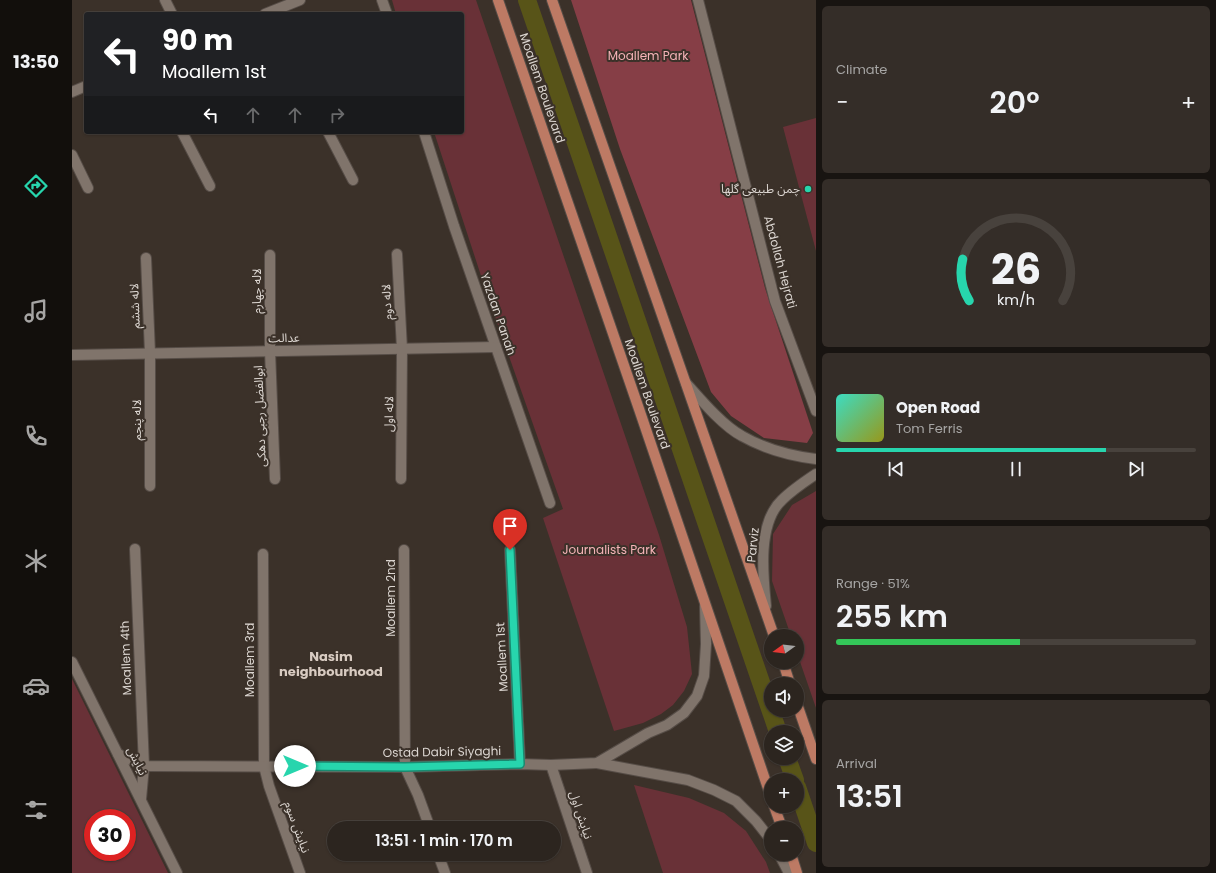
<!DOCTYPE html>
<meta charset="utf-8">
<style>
:root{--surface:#2c251f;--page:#342d28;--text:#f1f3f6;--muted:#a6a5a4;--line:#48423d;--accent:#27d5ad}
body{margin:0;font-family:Poppins,"Noto Sans Arabic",sans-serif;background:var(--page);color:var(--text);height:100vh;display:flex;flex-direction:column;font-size:15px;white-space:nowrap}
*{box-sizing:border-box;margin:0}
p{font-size:13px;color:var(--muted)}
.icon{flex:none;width:22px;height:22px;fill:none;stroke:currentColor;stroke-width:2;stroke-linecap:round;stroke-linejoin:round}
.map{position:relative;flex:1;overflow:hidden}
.side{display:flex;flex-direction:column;gap:6px;padding:6px;background:#181411;width:400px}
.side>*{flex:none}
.top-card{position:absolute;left:12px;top:12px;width:380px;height:122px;border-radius:4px;box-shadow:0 1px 3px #0004,0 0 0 1px var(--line);background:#202124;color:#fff;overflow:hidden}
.needle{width:26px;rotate:255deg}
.buttons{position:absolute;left:692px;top:629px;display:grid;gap:8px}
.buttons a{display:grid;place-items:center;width:40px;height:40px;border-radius:50%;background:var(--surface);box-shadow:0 1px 3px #0004,0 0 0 1px var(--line);font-size:20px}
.speed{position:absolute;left:12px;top:809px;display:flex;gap:8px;font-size:20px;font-weight:700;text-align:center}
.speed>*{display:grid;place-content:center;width:52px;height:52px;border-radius:50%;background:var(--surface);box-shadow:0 1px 3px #0004,0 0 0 1px var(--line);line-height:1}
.speed .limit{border:6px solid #d22;background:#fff;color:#111}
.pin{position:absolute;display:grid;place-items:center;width:34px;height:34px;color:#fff;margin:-41px -17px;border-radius:50% 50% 50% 0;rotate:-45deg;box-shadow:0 0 4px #0007}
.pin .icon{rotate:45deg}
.me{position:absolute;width:44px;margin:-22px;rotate:90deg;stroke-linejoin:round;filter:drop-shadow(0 0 3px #0008)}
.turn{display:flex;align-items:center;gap:14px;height:84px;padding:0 12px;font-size:18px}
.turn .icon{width:52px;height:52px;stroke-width:2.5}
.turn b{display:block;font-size:28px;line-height:34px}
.lanes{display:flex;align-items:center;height:38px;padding:0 12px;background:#0003;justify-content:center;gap:20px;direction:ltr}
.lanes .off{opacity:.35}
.big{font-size:30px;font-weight:600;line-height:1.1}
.side .widget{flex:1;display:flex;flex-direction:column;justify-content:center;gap:6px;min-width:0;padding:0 14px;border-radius:6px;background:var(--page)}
.side .dial{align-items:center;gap:0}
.dial svg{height:104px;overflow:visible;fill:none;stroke:var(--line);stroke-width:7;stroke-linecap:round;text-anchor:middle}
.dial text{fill:var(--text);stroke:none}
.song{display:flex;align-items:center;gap:12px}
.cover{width:48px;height:48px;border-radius:6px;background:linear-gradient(135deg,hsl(170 70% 55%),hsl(60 70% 35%))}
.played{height:4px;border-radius:2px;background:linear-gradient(90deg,var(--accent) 75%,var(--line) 75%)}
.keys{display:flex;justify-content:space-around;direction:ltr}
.heat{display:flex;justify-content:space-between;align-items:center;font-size:22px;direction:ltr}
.charge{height:6px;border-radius:3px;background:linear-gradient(90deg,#34c759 51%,var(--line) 0)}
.trip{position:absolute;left:255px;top:821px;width:234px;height:40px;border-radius:20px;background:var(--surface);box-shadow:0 1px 3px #0004,0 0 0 1px var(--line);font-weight:600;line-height:40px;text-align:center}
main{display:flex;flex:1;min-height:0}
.menu{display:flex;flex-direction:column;width:72px;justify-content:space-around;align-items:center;background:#120f0c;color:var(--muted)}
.menu .icon{width:28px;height:28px}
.menu .active{color:var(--accent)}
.menu b{font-size:18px;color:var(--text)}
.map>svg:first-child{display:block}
</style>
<main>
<nav class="menu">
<b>13:50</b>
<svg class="icon active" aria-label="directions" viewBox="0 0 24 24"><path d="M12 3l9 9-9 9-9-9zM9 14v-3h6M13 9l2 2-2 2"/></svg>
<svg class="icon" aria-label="music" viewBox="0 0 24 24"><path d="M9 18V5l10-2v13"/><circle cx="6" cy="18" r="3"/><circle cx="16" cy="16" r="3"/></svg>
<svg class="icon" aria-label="phone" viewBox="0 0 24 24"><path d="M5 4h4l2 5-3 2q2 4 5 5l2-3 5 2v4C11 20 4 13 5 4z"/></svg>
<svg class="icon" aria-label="climate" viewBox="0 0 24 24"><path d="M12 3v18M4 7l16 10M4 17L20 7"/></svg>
<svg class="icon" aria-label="car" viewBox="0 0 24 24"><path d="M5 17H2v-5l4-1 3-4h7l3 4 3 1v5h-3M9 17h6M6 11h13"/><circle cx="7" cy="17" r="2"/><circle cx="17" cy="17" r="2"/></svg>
<svg class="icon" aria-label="filters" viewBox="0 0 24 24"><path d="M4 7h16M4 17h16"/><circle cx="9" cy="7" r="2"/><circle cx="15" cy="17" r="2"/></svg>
</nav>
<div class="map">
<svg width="744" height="873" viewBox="0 0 744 873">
<rect width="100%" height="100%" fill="#3b3129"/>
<!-- green -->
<g fill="#693137" fill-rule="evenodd">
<polygon points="320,0 404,0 587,535 615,627 620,674 612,691 601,705 589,714 571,723 542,731 471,518 491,509 415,294 362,132 390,132 390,14 324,14"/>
<polygon points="744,118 744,251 711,127"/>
<polygon points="744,491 744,708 725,653 725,636 719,636 700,581 701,534 720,505"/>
<path d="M0,679L96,873H0ZM21,818H55V852H21Z"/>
<polygon points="562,785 617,798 652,813 674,831 694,862 698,873 591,873"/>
</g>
<!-- forest -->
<polygon fill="#863e46" points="499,0 619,0 693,288 741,433 735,443 692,438 659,416 639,392 548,149"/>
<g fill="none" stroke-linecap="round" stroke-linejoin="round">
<!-- canal -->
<g stroke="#585418" stroke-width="18">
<polyline points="455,0 706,732"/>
<polyline points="715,758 723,780"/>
<polyline points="725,787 744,843"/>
</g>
<!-- minor casing -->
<g stroke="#564d47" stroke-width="12">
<g id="minor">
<polyline points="93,0 100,14"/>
<polyline points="310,0 315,14"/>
<polyline points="626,0 703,301 744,411"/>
<polyline points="193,14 228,0"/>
<polyline points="0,92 14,86"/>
<polyline points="110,132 138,186"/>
<polyline points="256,132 281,180"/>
<polyline points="352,132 382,226 478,503"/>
<polyline points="0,155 16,188"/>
<polyline points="325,254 330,349 329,479"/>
<polyline points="198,255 198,351 203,479"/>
<polyline points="74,258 78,353 78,486"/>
<polyline points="0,355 424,347"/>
<path d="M614,383C629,400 651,426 670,436C693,449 719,456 744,459"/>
<polyline points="63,549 72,766 69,799"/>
<polyline points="332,550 333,767 346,795 358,828"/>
<polyline points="438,550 448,764"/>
<polyline points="191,554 192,766 197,786 228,873"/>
<path d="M694,606C691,576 685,523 710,500C720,490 732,482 744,474"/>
<polyline points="0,662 105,873"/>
<polyline points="46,754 72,766 333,767 448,764 479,765 525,763 576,733 595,725 612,713 625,696 632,676 634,644 633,606"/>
<polyline points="525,763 616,780 642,790 664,801 684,821 699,840"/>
<polyline points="479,765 515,873"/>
<polyline points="366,854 373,873"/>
<polyline points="707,854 717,873"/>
</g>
</g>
<!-- major casing -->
<g stroke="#564d47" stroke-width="12">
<g id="major">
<polyline points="426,0 567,409 699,797"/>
<polyline points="480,0 702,636"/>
<polyline points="711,662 718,684"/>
<polyline points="725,704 744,759"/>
<polyline points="702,806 710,828"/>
<polyline points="719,854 725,873"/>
</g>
</g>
<!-- minor -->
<use href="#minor" stroke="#80746b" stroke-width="10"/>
<!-- major -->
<use href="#major" stroke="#bd7a64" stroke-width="10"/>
</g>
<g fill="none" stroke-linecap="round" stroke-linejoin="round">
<!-- route casing -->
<g stroke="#198a70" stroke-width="10">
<polyline id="route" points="223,766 333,767 448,764 438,550"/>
</g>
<!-- route -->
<use href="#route" stroke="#27d5ad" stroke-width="7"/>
</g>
<!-- markers -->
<circle fill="#27d5ad" stroke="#3b3129" stroke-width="1.5" cx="736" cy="189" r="4"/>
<g text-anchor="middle" stroke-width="4" stroke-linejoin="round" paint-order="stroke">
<!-- park labels -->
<g font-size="12" fill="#f5b3b7" stroke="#3b3129">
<text x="576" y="60">Moallem Park</text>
<text x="537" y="554">Journalists Park</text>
</g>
<!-- street labels -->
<g font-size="12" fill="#dcd6d1" stroke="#3b3129">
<text transform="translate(470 88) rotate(71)" y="4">Moallem Boulevard</text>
<text transform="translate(708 262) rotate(75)" y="4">Abdollah Hejrati</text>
<text transform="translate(185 291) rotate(-90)" y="4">لاله چهارم</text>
<text transform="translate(315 302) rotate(-93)" y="4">لاله دوم</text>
<text transform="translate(63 306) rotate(-92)" y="4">لاله ششم</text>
<text transform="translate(426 314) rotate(71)" y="4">Yazdan Panah</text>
<text transform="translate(212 338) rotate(-1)" y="4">عدالت</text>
<text transform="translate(575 394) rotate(71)" y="4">Moallem Boulevard</text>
<text transform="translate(317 414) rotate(-89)" y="4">لاله اول</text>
<text transform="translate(188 416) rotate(-92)" y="4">ابوالفضل رجبی دهکی</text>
<text transform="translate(65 420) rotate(-90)" y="4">لاله پنجم</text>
<text transform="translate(681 545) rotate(-84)" y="4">Parviz</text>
<text transform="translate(319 598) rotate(-90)" y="4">Moallem 2nd</text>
<text transform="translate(430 657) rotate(-93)" y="4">Moallem 1st</text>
<text transform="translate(54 658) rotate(-92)" y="4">Moallem 4th</text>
<text transform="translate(178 660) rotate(-90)" y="4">Moallem 3rd</text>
<text transform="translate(370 752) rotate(-1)" y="4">Ostad Dabir Siyaghi</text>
<text transform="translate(65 761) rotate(63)" y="4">نيايش</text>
<text transform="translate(509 815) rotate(72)" y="4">نیایش اول</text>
<text transform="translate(225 827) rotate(70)" y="4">نیایش سوم</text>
</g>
<!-- poi labels -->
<g font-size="12" fill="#dcd6d1" stroke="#3b3129" text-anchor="end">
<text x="728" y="193">چمن طبیعی گلها</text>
</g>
<!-- neighbourhood labels -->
<g font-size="13" font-weight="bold" fill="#d8cbc1" stroke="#3b3129">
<text x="259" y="661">Nasim<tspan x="259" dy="15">neighbourhood</tspan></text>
</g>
</g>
</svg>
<div class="buttons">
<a><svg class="needle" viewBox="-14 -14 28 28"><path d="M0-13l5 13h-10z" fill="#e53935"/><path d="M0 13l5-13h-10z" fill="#a6a5a4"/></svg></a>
<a><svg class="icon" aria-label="sound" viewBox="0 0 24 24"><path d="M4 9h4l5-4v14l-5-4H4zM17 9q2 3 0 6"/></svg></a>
<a><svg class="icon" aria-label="layers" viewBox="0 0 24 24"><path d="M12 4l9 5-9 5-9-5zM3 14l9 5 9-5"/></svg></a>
<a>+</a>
<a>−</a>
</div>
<div class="speed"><div class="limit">30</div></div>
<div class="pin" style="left:438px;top:550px;background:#d93025"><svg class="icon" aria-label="arrive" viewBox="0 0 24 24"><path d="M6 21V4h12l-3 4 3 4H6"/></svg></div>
<svg class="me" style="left:223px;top:766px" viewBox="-20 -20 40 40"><circle r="19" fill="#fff"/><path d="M0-13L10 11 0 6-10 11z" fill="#27d5ad"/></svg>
<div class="trip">13:51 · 1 min · 170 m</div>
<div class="top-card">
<div class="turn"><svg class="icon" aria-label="left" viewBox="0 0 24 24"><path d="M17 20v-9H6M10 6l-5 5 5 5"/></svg><div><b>90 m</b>Moallem 1st</div></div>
<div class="lanes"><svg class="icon" aria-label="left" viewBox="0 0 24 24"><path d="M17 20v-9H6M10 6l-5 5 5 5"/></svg><svg class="icon off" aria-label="ahead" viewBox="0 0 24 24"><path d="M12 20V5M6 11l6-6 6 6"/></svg><svg class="icon off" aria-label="ahead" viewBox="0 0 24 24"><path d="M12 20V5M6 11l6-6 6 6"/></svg><svg class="icon off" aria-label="right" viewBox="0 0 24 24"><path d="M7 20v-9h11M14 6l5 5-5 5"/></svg></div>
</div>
</div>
<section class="side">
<div class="widget"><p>Climate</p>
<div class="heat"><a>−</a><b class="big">20°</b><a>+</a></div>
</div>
<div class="widget dial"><svg viewBox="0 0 100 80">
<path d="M14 69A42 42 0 1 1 86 69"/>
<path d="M14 69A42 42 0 0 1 9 37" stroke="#27d5ad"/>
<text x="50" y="56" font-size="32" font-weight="700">26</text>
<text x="50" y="72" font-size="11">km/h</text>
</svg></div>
<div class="widget">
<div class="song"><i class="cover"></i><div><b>Open Road</b><p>Tom Ferris</p></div></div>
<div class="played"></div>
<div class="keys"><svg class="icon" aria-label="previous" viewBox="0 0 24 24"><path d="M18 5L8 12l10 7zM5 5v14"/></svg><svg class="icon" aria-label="pause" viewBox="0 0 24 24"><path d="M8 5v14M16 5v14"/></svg><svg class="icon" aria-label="next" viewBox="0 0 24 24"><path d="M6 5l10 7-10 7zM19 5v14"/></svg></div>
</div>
<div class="widget"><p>Range · 51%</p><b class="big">255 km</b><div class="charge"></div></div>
<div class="widget"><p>Arrival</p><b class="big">13:51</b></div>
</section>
</main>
